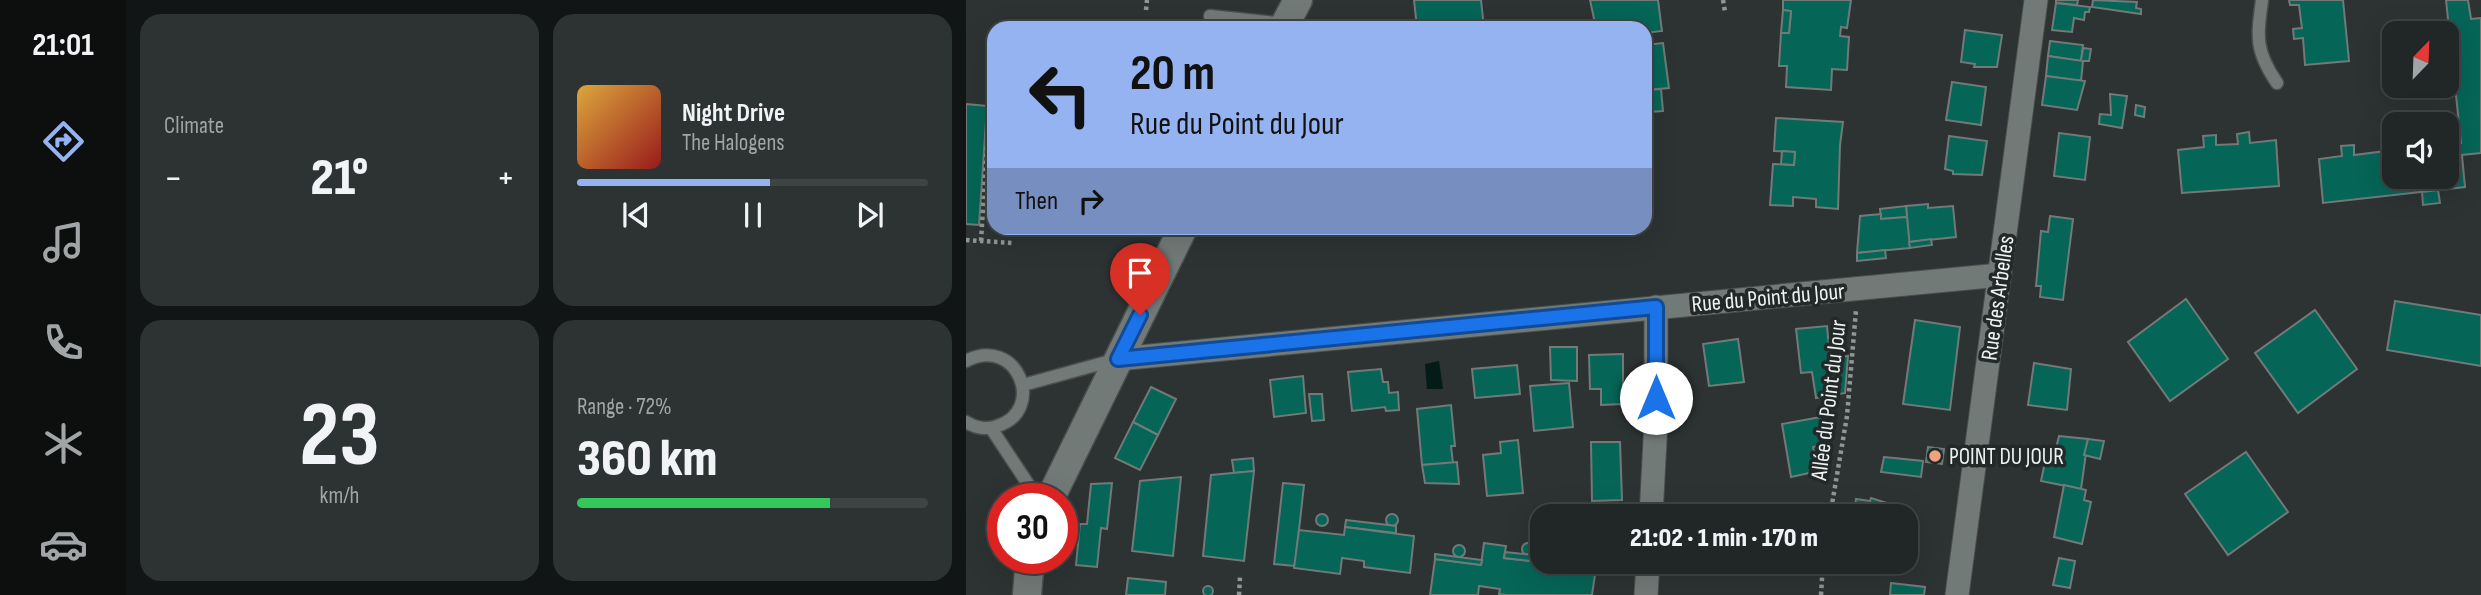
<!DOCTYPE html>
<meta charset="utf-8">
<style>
:root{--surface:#212626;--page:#2d3232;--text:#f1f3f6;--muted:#a2a5a7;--line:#3e4343;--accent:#95b2f1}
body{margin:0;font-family:"Sofia Sans Condensed",sans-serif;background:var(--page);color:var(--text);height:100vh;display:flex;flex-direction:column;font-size:26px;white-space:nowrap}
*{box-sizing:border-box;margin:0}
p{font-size:23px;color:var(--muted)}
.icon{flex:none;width:38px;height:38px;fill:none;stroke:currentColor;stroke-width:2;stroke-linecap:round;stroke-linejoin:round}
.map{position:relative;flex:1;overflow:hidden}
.side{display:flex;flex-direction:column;gap:14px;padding:14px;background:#121515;width:840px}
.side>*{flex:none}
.hud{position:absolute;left:21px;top:21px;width:665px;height:214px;border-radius:21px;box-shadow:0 7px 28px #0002,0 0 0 2px var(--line);background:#95b2f1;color:#111;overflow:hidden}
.needle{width:46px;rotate:23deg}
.buttons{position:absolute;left:1416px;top:21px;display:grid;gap:14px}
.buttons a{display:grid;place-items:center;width:77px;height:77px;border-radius:14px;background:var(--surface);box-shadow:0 7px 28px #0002,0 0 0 2px var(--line);font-size:35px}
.speed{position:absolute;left:21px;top:483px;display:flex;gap:14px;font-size:35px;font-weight:700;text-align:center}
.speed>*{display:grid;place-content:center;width:91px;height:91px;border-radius:50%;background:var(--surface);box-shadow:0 7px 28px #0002,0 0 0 2px var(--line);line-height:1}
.speed .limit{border:10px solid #d22;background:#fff;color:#111}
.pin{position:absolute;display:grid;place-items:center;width:60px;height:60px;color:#fff;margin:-72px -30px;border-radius:50% 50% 50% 0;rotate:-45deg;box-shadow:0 0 7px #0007}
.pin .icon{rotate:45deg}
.me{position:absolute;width:77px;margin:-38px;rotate:0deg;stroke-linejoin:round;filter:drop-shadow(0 0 5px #0008)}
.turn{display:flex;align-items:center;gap:24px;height:147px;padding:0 28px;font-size:32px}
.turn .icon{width:91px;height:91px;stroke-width:2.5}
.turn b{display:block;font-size:49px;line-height:60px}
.then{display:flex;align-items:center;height:66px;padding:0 28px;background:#0003;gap:14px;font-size:26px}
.big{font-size:52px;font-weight:800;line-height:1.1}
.side .card{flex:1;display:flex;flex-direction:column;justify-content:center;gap:10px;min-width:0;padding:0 24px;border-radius:21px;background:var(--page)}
.side .dial{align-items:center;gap:0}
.dial b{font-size:91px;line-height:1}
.song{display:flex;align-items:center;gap:21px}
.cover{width:84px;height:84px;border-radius:10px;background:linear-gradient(135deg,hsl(40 70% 55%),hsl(0 70% 35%))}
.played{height:7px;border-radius:4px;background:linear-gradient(90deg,var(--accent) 55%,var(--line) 55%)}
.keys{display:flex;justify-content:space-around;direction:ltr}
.heat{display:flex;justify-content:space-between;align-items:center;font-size:38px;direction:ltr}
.charge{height:10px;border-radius:5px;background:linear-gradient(90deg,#34c759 72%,var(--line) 0)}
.side .tiles{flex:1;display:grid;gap:14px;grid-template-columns:repeat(2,1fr)}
.trip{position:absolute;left:564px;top:504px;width:388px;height:70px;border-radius:21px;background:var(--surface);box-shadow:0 7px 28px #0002,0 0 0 2px var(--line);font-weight:800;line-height:70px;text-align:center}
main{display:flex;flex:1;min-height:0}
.dock{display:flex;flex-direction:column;width:126px;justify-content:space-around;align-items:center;background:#0d0f0f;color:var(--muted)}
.dock .icon{width:49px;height:49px}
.dock .current{color:var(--accent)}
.dock b{font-size:32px;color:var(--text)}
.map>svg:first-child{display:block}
</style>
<main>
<nav class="dock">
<b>21:01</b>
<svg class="icon current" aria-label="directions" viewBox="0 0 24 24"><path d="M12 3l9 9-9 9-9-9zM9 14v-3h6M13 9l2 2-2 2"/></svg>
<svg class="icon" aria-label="music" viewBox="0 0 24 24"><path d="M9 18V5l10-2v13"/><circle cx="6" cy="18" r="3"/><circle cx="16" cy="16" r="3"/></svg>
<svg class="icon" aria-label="phone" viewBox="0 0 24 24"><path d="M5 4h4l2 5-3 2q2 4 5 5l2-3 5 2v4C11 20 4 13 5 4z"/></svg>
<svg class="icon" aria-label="climate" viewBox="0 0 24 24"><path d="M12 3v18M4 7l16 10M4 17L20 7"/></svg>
<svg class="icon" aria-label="car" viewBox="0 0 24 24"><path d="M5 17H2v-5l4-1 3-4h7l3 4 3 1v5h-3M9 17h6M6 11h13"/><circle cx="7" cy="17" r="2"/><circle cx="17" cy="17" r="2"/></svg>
</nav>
<section class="side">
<div class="tiles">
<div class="card"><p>Climate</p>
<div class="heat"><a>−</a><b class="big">21°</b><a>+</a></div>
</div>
<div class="card">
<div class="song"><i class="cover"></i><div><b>Night Drive</b><p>The Halogens</p></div></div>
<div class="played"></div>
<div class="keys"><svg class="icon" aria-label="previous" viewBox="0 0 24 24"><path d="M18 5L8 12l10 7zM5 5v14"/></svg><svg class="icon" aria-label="pause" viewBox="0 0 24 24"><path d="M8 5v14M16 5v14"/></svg><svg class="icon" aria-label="next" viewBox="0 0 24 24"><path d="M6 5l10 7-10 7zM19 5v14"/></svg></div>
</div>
<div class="card dial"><b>23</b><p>km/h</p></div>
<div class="card"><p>Range · 72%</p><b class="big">360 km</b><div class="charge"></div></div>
</div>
</section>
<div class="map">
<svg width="1515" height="595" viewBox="0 0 1515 595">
<rect width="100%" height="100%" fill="#2c3332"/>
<!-- water -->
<polygon fill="#031c17" points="473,361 477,389 461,389 459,364"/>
<!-- building -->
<g fill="#056557" stroke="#727a78" stroke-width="2">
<polygon points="448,0 515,0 518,28 451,28"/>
<polygon points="624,0 692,0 696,31 679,33 679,28 630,28"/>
<polygon points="817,0 885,0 881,28 875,27 874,36 883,37 881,70 866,69 865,90 820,87 821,66 813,66 815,33 823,33 825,11 817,10"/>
<polygon points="1090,0 1112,0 1111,5 1090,3"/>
<polygon points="1127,0 1171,2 1170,8 1175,9 1175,14 1126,7"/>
<polygon points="1323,0 1377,0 1383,61 1339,65 1337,38 1328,39 1327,29 1336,28 1333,5 1324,5"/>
<polygon points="1480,0 1502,0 1505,19 1515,18 1515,153 1496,155 1499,187 1357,203 1353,159 1376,156 1375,146 1388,145 1388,155 1428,150 1428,177 1480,177 1480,145 1495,143"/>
<polygon points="1090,3 1124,7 1123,12 1119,12 1118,20 1108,18 1106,32 1086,30"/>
<polygon points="817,10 825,11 823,33 815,33"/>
<polygon points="999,30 1036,35 1031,67 1008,67 1009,64 995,62"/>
<polygon points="1084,41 1117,45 1115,61 1082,56"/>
<polygon points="697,43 703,88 681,90 683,112 679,113 679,45"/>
<polygon points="1117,48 1125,49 1123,61 1115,61"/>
<polygon points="1082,56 1117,61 1115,81 1080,76"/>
<polygon points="1080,76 1119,81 1111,110 1076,105"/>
<polygon points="986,82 1020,87 1015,125 980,120"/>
<polygon points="695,89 697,111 683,112 681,90"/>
<polygon points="1144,94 1161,96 1156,128 1133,124 1134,114 1145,115"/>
<polygon points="0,104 21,106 13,225 0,224"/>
<polygon points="1170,105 1179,107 1178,117 1169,115"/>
<polygon points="810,118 877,122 874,145 872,209 850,207 850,199 827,197 827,206 804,205 807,164 828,165 829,152 808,151"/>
<polygon points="1283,132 1284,143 1310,140 1313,186 1216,193 1212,150 1238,147 1237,136 1250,135 1250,145 1272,144 1271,134"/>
<polygon points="1093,133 1124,137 1119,180 1088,176"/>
<polygon points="983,136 1021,141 1016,175 987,174 987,171 979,169"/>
<polygon points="816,151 829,152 828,165 815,164"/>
<polygon points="1472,190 1474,203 1457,205 1456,192"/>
<polygon points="962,204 962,208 987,206 990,237 943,242 940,206"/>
<polygon points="940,206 941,217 915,219 914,209"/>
<polygon points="915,214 915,219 941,217 944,248 891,253 894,216"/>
<polygon points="1084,216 1107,219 1097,300 1074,297 1075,286 1070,286 1075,231 1082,232"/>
<polygon points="965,239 966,245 944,248 943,242"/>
<polygon points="919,250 920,258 891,261 891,253"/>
<polygon points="1220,299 1262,359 1204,401 1162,342"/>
<polygon points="1429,301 1515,315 1515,366 1421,350"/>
<polygon points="1349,310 1391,369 1332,413 1289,353"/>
<polygon points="949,320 994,327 984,410 937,404"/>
<polygon points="861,326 864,358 882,356 879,393 850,398 846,372 835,373 830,329"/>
<polygon points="772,339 778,382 743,386 737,344"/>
<polygon points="584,347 611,347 611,381 585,380"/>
<polygon points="657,354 657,404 635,405 635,389 624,389 623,355"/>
<polygon points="1068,363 1105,369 1101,410 1062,405"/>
<polygon points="551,365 554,394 509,398 506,369"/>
<polygon points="415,369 417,382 422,382 423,393 432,392 433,410 420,411 419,407 386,411 382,372"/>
<polygon points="337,376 340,413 308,417 304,380"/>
<polygon points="603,383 607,427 568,431 564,386"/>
<polygon points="185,387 210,399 192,435 167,422"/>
<polygon points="343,394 356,394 358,420 346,421"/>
<polygon points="485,405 489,446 485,446 487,463 456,465 451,409"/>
<polygon points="855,417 860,444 847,447 852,471 825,477 816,424"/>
<polygon points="167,422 192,435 174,470 149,458"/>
<polygon points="1093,436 1122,439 1115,489 1075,481 1079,462 1086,464"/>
<polygon points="1122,439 1138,441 1134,459 1118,455"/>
<polygon points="552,440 557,493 521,496 517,455 535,453 534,442"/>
<polygon points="625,442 654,442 656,500 626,501"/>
<polygon points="962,447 978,449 976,464 960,462"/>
<polygon points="1280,452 1322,512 1262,555 1219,494"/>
<polygon points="918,457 957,461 955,477 915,472"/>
<polygon points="287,458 288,471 268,473 266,460"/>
<polygon points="491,462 493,484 459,483 456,465"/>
<polygon points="288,471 278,561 237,556 245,475"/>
<polygon points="215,477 207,556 166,551 174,481"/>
<polygon points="146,483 141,529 135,528 131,567 110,565 114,524 121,524 125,484"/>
<polygon points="317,483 338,485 329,566 308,564"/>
<polygon points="1098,485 1120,490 1118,500 1125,502 1116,544 1088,537"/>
<polygon points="905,498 930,506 928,516 887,516 890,499 904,501"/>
<circle cx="356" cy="520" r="6"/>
<circle cx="426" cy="520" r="6"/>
<polygon points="380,520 430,526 430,533 379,527"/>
<polygon points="379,527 448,536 444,573 398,567 398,561 376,558 374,574 328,568 333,530 378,535"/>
<polygon points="96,535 106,538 102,551 96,550"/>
<circle cx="562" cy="549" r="6"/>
<polygon points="518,543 540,546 538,558 630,568 626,595 541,595 533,594 534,589 513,586 512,595 464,595 469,559 515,565"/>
<circle cx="493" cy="551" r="6"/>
<polygon points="539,552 576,556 576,562 630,562 630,568 538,558"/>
<polygon points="469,554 516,560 515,565 469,559"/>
<polygon points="1093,558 1109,561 1104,588 1087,585"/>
<polygon points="162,578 200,582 199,595 160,595"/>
<polygon points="925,583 959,587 958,595 924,595"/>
<circle cx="242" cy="591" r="5"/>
</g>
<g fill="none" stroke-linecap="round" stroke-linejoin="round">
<!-- service casing -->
<g stroke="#494f4d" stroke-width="15">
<g id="service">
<path d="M1296,0C1291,37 1289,51 1311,83"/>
<polyline points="244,16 319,24"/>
<path d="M0,361C52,334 81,411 31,426C21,430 9,428 0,422"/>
<polyline points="57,385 148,360"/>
<polyline points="25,428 72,499"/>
</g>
</g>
<!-- minor casing -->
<g stroke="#494f4d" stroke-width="25">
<g id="minor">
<polyline points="152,359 1034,275"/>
<polyline points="685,516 690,421 690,307"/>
<polyline points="680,595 682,562"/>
<polyline points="991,595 1070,0"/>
</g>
</g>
<!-- tertiary casing -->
<g stroke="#494f4d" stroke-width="31">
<g id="tertiary">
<polyline points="317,28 332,0"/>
<polyline points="84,499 217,228"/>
<polyline points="61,595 64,558"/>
</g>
</g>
<!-- path -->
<g stroke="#909695" stroke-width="4.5" stroke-dasharray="3.5 3.5" stroke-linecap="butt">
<polyline points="757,0 759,12"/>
<polyline points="180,10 181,0"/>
<polyline points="0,240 47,243"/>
<polyline points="15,241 22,127 28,127"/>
<polyline points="864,516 881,416 890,310"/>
<polyline points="273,595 274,577"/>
<polyline points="855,595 857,562"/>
</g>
<!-- service -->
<use href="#service" stroke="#727a78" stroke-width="12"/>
<!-- minor -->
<use href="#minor" stroke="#727a78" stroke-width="23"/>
<!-- tertiary -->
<use href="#tertiary" stroke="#727a78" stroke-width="28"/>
</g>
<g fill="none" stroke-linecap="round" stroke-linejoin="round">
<!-- route casing -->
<g stroke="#114b97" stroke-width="18">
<polyline id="route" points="174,315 152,359 690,307 690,398"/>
</g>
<!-- route -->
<use href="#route" stroke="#1a73e8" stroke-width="12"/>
</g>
<!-- markers -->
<circle fill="#f2a17e" stroke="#232928" stroke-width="2.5" cx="969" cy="456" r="7"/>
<g text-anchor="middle" stroke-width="7" stroke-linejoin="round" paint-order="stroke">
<!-- street labels -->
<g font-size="23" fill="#edf2f1" stroke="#232928">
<text transform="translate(802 297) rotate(-5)" y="8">Rue du Point du Jour</text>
<text transform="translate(1031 298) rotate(-82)" y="8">Rue des Arbelles</text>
<text transform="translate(862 400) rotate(-83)" y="8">Allée du Point du Jour</text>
</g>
<!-- poi labels -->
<g font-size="23" fill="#edf2f1" stroke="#232928" text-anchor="start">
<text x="983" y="464">POINT DU JOUR</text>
</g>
</g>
</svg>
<div class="buttons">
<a><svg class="needle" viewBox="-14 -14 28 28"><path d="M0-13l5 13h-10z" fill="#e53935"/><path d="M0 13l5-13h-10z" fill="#a2a5a7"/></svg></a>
<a><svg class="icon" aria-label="sound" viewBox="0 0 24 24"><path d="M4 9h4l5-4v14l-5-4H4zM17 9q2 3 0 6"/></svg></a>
</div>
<div class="speed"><div class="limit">30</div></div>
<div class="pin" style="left:174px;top:315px;background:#d93025"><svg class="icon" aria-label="arrive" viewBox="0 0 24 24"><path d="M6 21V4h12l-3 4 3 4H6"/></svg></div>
<svg class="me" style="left:690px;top:398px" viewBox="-20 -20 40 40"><circle r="19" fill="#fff"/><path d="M0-13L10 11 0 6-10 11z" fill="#1a73e8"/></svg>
<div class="trip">21:02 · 1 min · 170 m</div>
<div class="hud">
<div class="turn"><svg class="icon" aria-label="left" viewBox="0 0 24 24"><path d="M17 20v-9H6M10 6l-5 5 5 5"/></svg><div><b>20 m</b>Rue du Point du Jour</div></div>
<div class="then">Then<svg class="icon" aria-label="right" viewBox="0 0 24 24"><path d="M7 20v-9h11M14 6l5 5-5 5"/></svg></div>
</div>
</div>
</main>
